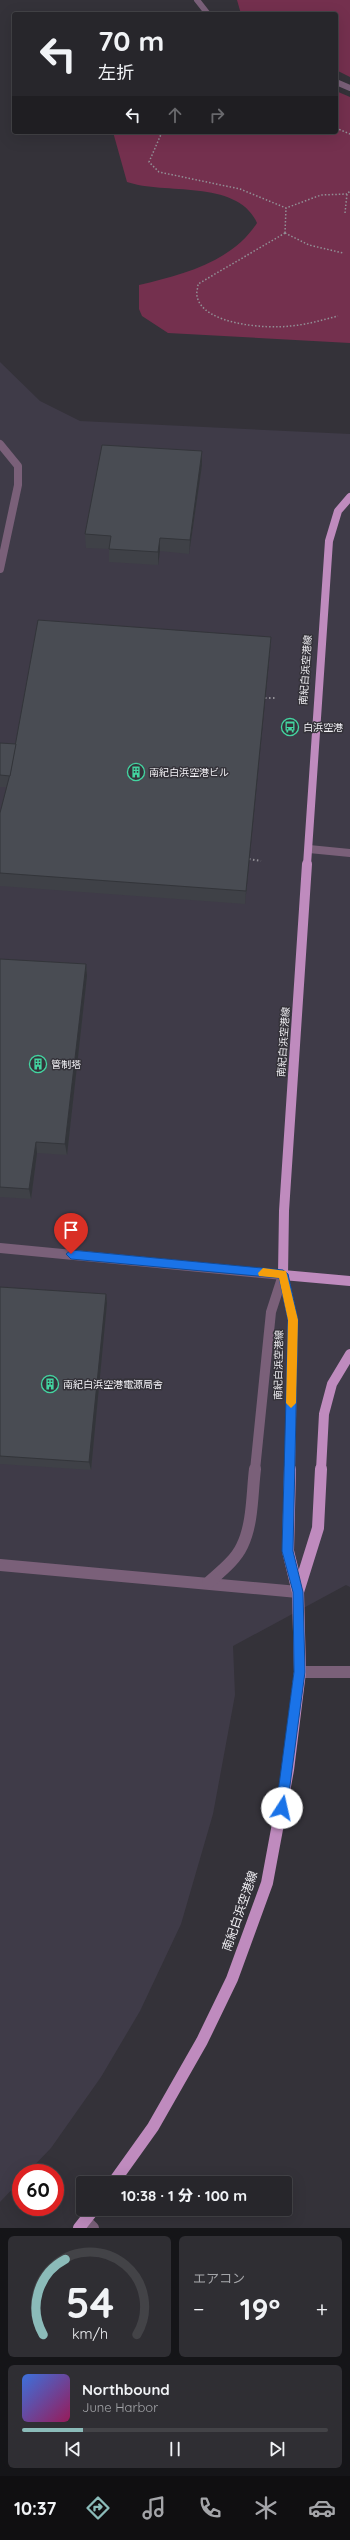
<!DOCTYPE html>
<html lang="ja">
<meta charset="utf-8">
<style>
:root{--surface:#27262b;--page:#2f2e33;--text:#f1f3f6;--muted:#a4a5a9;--line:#434347;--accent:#8bbbb9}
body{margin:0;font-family:Quicksand,"Noto Sans JP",sans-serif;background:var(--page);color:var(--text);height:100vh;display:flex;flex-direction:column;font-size:15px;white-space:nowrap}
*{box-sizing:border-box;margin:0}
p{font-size:13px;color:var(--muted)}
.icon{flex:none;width:22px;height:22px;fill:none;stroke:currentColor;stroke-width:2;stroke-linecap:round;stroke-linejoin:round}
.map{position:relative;height:2228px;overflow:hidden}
.drawer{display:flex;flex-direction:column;gap:8px;padding:8px;background:#151518;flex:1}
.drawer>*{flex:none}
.guide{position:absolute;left:12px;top:12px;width:326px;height:122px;border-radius:4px;box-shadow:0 4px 16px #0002,0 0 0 1px var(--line);background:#27262b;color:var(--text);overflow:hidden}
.speed{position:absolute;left:12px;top:2164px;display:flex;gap:8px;font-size:20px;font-weight:700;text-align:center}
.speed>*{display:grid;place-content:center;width:52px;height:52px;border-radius:50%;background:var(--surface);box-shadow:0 4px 16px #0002,0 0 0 1px var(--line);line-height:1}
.speed .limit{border:6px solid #d22;background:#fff;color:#111}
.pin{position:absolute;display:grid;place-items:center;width:34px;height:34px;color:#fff;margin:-41px -17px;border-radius:50% 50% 50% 0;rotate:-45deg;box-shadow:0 0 4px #0007}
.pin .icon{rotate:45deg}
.me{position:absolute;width:44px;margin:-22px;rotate:10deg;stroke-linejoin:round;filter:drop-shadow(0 0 3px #0008)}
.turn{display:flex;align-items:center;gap:14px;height:84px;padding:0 20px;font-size:18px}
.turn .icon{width:52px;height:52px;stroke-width:2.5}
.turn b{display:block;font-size:28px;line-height:34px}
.lanes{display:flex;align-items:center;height:38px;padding:0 20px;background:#0003;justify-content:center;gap:20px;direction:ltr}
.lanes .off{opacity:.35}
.big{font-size:30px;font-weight:800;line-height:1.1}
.drawer .tile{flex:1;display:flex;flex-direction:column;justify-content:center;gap:6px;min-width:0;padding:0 14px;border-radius:6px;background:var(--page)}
.drawer .dial{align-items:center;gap:0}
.dial svg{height:104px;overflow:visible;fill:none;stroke:var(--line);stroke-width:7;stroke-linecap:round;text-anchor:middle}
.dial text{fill:var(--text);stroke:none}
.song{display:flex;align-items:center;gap:12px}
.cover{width:48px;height:48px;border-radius:6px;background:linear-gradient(135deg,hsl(220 70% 55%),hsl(330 70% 35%))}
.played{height:4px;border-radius:2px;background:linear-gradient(90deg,var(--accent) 20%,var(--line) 20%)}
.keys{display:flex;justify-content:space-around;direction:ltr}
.heat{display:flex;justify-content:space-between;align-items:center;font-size:22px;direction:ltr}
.drawer .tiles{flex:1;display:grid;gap:8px;grid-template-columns:1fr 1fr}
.tile:last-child{grid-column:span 2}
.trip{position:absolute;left:76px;top:2176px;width:216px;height:40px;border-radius:4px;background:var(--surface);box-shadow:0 4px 16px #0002,0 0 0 1px var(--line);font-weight:800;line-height:40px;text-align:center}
.tabs{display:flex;height:64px;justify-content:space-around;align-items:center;background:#100f11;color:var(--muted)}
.tabs .icon{width:28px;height:28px}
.tabs .on{color:var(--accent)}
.tabs b{font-size:18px;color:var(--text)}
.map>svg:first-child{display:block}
</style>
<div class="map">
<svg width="350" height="2228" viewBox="0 0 350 2228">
<rect width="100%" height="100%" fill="#343239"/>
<!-- built -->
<polygon fill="#3f3b48" points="0,362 40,401 80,421 350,434 350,1587 346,1585 233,1646 235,1695 213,1814 181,1924 140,2011 101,2077 51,2148 27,2173 21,2173 21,2180 0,2202"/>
<!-- green -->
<g fill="#74304e">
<polygon points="237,0 350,0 350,77 336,70 336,14 241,14"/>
<path d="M336,91L350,97V343L168,333L142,316L139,309V285C182,275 232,262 257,223C238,179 165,195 127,182L113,132H336Z"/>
</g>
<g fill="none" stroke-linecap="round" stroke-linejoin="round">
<!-- path-far1 -->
<g stroke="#929096" stroke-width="1.5" stroke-dasharray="1.5 2" stroke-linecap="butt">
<polyline points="336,128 350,134"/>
<polyline points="162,132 149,162 159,172 240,189 286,208 321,195 347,194"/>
<polyline points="345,213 347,194 350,191"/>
<path d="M285,233L198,284C198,288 196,293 197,296C202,325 268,329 290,326C306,325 322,320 338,316"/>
<polyline points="285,233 309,245 343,253"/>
<polyline points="285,233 286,208"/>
</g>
<!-- path -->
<g stroke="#929096" stroke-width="2" stroke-dasharray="1.5 2.5" stroke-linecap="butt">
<polyline points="265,698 277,698"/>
<polyline points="249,859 261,861"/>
</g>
<!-- service-far2 -->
<g stroke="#7a6079" stroke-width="8">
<polyline points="0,444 18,466 18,485 0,569"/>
<polyline points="309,849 350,853"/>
</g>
<!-- service-far1 -->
<polyline stroke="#7a6079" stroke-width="10" points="0,1248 283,1275 271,1312 255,1470"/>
<!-- service -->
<g stroke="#7a6079" stroke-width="12">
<polyline points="0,1565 298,1592"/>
<path d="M208,1583C220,1572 235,1561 242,1546C253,1524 252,1493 255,1469"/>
</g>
<!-- minor-far1 -->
<g stroke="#7a6079" stroke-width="6">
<polyline points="197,0 208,14"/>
<polyline points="336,82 350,88"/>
</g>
<!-- minor -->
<g stroke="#7a6079" stroke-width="12">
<polyline points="300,1672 350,1672"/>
<polyline points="86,2221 93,2228"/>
</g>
<!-- primary-far2 -->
<polyline stroke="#bf8bbe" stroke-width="8" points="307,865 329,541 338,511 350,497"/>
<!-- primary-far1 -->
<g stroke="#bf8bbe" stroke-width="10">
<polyline points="283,1275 350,1281"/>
<polyline points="290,1470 293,1320 283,1275 284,1211 307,864"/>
<polyline points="321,1470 324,1414 332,1384 350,1354"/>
</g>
<!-- primary -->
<g stroke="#bf8bbe" stroke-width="12">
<polyline points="290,1469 288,1551 298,1592"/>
<polyline points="113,2183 153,2127 202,2041 232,1979 267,1883 288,1770 300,1672 298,1592 318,1528 321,1469"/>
<polyline points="79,2228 94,2209"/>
</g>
</g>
<!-- wall -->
<g fill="#3f4147">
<polygon points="202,451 202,465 189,554 160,551 158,565 109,562 109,549 86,548 85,534"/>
<polygon points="271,637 245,904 0,886 0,813 7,787 0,787 0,743 16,744"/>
<polygon points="0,959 86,964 87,976 67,1155 37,1153 31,1199 0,1197"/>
<polygon points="0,1287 106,1294 107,1303 91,1470 0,1464"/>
</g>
<!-- shaded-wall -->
<g fill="#33353a">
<polygon points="202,451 202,465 189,554 190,540"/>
<polygon points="160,538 160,551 158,565 158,552"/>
<polygon points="271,637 270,651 245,904 246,891"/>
<polygon points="86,964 87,976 67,1155 65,1144"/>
<polygon points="36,1142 37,1153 31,1199 29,1189"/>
<polygon points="106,1294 107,1303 91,1470 89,1462"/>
</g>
<!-- building -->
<g fill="#494c53" stroke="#33353a">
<polygon points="102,445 202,451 190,540 160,538 158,552 109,549 111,536 85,534"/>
<polygon points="38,620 271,637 246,891 0,873 0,813 10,774"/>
<polygon points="0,743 16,744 10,776 0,775"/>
<polygon points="0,959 86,964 65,1144 36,1142 29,1189 0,1187"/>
<polygon points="0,1287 106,1294 89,1462 0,1456"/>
</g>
<!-- route -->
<polygon fill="#1a73e8" stroke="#114b97" points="71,1250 283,1270 288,1274 298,1320 293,1551 303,1592 305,1672 287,1808 282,1814 276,1808 294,1672 293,1592 282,1551 288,1320 279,1278 71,1259 66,1254"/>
<!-- slow -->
<polygon fill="#f59e0b" points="263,1268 286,1271 298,1320 296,1403 291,1408 286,1403 288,1320 279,1278 259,1276 258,1273"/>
<!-- icons -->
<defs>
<g id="bus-ring" transform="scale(0.9)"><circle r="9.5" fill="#343239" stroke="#43d4a0" stroke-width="1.5"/><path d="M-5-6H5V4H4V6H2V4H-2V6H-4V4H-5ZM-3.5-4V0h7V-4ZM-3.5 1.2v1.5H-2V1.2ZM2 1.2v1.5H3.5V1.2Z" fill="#43d4a0"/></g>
<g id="building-ring" transform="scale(0.9)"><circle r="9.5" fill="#343239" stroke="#43d4a0" stroke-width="1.5"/><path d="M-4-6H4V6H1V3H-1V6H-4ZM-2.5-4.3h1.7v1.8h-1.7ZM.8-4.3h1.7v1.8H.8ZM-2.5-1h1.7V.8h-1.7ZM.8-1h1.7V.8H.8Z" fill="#43d4a0"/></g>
</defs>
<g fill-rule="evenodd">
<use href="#bus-ring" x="290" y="727"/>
<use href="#building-ring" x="136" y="772"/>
<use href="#building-ring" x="38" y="1064"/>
<use href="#building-ring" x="50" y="1384"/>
</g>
<g text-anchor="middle" stroke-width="3" stroke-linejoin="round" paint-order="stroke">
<!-- street labels -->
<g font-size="10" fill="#f3f2f6" stroke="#343239">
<text transform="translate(305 670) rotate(-86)" y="4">南紀白浜空港線</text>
<text transform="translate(283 1042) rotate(-86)" y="4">南紀白浜空港線</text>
<text transform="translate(278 1365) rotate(-89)" y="4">南紀白浜空港線</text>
</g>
<!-- poi labels -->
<g font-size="10" fill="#f3f2f6" stroke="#343239" text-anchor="start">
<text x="303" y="731">白浜空港</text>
<text x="149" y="776">南紀白浜空港ビル</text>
<text x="51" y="1068">管制塔</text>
<text x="63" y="1388">南紀白浜空港電源局舎</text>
</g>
<!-- near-street labels -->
<g font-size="12" fill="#f3f2f6" stroke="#343239">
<text transform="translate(240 1911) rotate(-71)" y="4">南紀白浜空港線</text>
</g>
</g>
</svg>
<div class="speed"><div class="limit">60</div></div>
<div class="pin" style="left:71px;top:1254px;background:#d93025"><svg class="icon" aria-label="arrive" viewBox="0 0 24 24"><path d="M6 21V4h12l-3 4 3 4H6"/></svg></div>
<svg class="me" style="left:282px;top:1808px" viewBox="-20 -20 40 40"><circle r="19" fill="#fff"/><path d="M0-13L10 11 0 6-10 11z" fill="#1a73e8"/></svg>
<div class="trip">10:38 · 1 分 · 100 m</div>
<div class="guide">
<div class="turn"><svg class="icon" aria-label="left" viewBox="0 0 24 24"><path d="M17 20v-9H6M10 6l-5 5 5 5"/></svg><div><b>70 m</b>左折</div></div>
<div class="lanes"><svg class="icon" aria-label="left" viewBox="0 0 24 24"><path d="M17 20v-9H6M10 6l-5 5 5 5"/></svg><svg class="icon off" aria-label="ahead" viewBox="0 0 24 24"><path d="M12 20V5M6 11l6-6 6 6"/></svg><svg class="icon off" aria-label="right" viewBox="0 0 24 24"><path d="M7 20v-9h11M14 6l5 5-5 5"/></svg></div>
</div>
</div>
<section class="drawer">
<div class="tiles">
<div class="tile dial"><svg viewBox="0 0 100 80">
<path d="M14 69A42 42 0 1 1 86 69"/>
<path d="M14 69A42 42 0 0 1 31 11" stroke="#8bbbb9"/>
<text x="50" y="56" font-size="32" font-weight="700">54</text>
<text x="50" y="72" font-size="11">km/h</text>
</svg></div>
<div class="tile"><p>エアコン</p>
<div class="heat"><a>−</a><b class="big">19°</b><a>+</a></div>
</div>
<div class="tile">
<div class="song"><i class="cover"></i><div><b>Northbound</b><p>June Harbor</p></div></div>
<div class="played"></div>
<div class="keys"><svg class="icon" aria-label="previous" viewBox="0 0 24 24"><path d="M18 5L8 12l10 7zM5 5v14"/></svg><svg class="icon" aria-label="pause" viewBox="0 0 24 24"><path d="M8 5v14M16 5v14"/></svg><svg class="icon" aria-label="next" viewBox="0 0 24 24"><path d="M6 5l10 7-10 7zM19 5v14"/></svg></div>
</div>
</div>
</section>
<nav class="tabs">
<b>10:37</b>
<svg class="icon on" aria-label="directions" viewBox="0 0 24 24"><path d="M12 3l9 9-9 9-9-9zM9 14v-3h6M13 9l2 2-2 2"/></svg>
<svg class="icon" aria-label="music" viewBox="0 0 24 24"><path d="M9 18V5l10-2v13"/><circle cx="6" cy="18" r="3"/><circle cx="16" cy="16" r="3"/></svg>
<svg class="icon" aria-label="phone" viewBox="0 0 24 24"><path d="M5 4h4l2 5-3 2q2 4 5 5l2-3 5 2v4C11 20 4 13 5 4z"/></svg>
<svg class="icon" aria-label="climate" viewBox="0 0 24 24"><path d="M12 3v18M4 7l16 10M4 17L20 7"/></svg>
<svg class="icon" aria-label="car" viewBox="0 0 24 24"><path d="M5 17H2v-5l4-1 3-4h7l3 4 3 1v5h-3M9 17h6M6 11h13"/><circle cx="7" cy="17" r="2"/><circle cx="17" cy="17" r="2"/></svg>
</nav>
